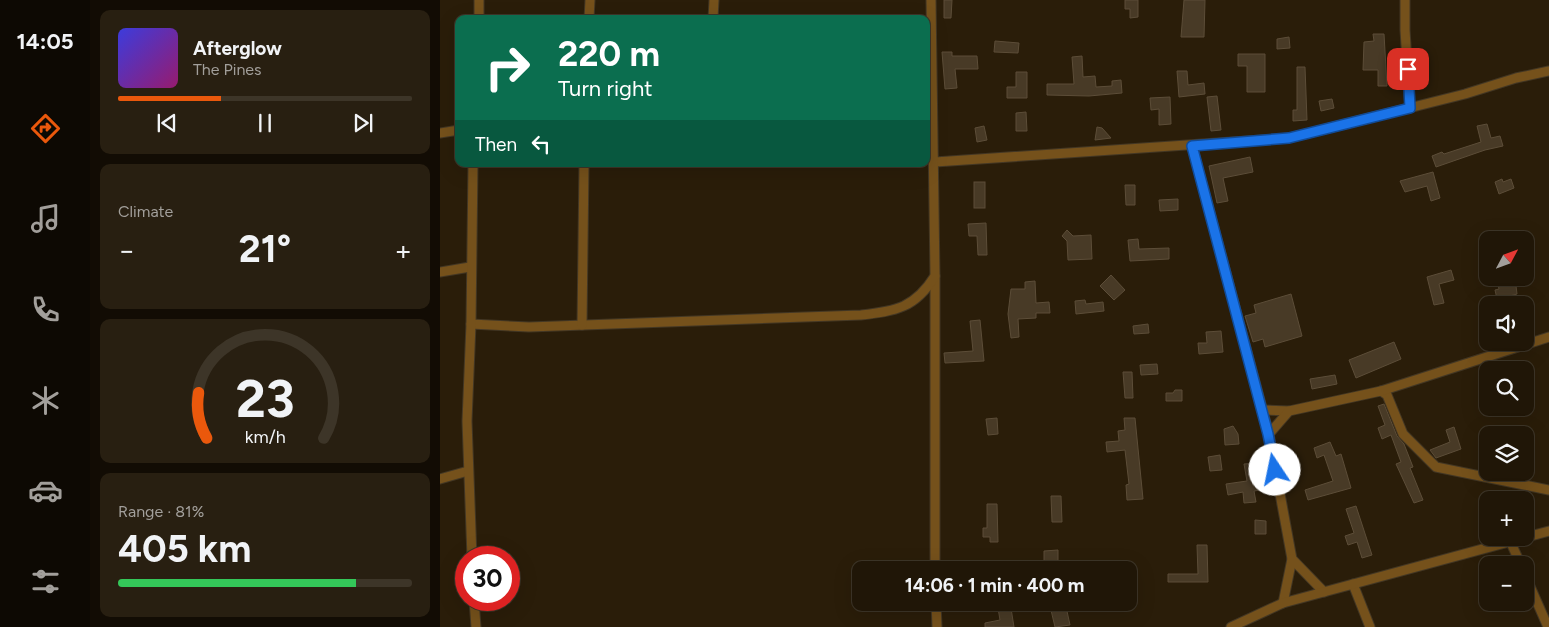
<!DOCTYPE html>
<meta charset="utf-8">
<style>
:root{--surface:#201607;--page:#281f11;--text:#f1f3f6;--muted:#a29f9b;--line:#3d3528;--accent:#ea580c}
body{margin:0;font-family:Figtree,sans-serif;background:var(--page);color:var(--text);height:100vh;display:flex;flex-direction:column;font-size:19px;white-space:nowrap}
*{box-sizing:border-box;margin:0}
p{font-size:16px;color:var(--muted)}
.icon{flex:none;width:28px;height:28px;fill:none;stroke:currentColor;stroke-width:2;stroke-linecap:round;stroke-linejoin:round}
.map{position:relative;flex:1;overflow:hidden}
.panel{display:flex;flex-direction:column;gap:10px;padding:10px;background:#120c04;width:350px}
.panel>*{flex:none}
.banner{position:absolute;left:15px;top:15px;width:475px;height:152px;border-radius:10px;box-shadow:0 5px 20px #0002,0 0 0 1px var(--line);background:#0b6e4f;color:#fff;overflow:hidden}
.needle{width:32px;rotate:49deg}
.controls{position:absolute;left:1039px;top:231px;display:grid;gap:10px}
.controls a{display:grid;place-items:center;width:55px;height:55px;border-radius:10px;background:var(--surface);box-shadow:0 5px 20px #0002,0 0 0 1px var(--line);font-size:25px}
.speed{position:absolute;left:15px;top:546px;display:flex;gap:10px;font-size:25px;font-weight:700;text-align:center}
.speed>*{display:grid;place-content:center;width:65px;height:65px;border-radius:50%;background:var(--surface);box-shadow:0 5px 20px #0002,0 0 0 1px var(--line);line-height:1}
.speed .limit{border:8px solid #d22;background:#fff;color:#111}
.pin{position:absolute;display:grid;place-items:center;width:42px;height:42px;color:#fff;margin:-21px;border-radius:10px;box-shadow:0 2px 8px #0006}
.me{position:absolute;width:55px;margin:-28px;rotate:349deg;stroke-linejoin:round;filter:drop-shadow(0 0 4px #0008)}
.turn{display:flex;align-items:center;gap:18px;height:105px;padding:0 20px;font-size:22px}
.turn .icon{width:65px;height:65px;stroke-width:2.5}
.turn b{display:block;font-size:35px;line-height:42px}
.then{display:flex;align-items:center;height:48px;padding:0 20px;background:#0003;gap:10px;font-size:19px}
.big{font-size:38px;font-weight:700;line-height:1.1}
.panel .card{flex:1;display:flex;flex-direction:column;justify-content:center;gap:8px;min-width:0;padding:0 18px;border-radius:10px;background:var(--page)}
.panel .dial{align-items:center;gap:0}
.dial svg{height:130px;overflow:visible;fill:none;stroke:var(--line);stroke-width:7;stroke-linecap:round;text-anchor:middle}
.dial text{fill:var(--text);stroke:none}
.song{display:flex;align-items:center;gap:15px}
.cover{width:60px;height:60px;border-radius:8px;background:linear-gradient(135deg,hsl(240 70% 55%),hsl(320 70% 35%))}
.played{height:5px;border-radius:2px;background:linear-gradient(90deg,var(--accent) 35%,var(--line) 35%)}
.keys{display:flex;justify-content:space-around;direction:ltr}
.heat{display:flex;justify-content:space-between;align-items:center;font-size:28px;direction:ltr}
.charge{height:8px;border-radius:4px;background:linear-gradient(90deg,#34c759 81%,var(--line) 0)}
.trip{position:absolute;left:412px;top:561px;width:285px;height:50px;border-radius:10px;background:var(--surface);box-shadow:0 5px 20px #0002,0 0 0 1px var(--line);font-weight:700;line-height:50px;text-align:center}
main{display:flex;flex:1;min-height:0}
.menu{display:flex;flex-direction:column;width:90px;justify-content:space-around;align-items:center;background:#0d0903;color:var(--muted)}
.menu .icon{width:35px;height:35px}
.menu .current{color:var(--accent)}
.menu b{font-size:22px;color:var(--text)}
.map>svg:first-child{display:block}
</style>
<main>
<nav class="menu">
<b>14:05</b>
<svg class="icon current" aria-label="directions" viewBox="0 0 24 24"><path d="M12 3l9 9-9 9-9-9zM9 14v-3h6M13 9l2 2-2 2"/></svg>
<svg class="icon" aria-label="music" viewBox="0 0 24 24"><path d="M9 18V5l10-2v13"/><circle cx="6" cy="18" r="3"/><circle cx="16" cy="16" r="3"/></svg>
<svg class="icon" aria-label="phone" viewBox="0 0 24 24"><path d="M5 4h4l2 5-3 2q2 4 5 5l2-3 5 2v4C11 20 4 13 5 4z"/></svg>
<svg class="icon" aria-label="climate" viewBox="0 0 24 24"><path d="M12 3v18M4 7l16 10M4 17L20 7"/></svg>
<svg class="icon" aria-label="car" viewBox="0 0 24 24"><path d="M5 17H2v-5l4-1 3-4h7l3 4 3 1v5h-3M9 17h6M6 11h13"/><circle cx="7" cy="17" r="2"/><circle cx="17" cy="17" r="2"/></svg>
<svg class="icon" aria-label="filters" viewBox="0 0 24 24"><path d="M4 7h16M4 17h16"/><circle cx="9" cy="7" r="2"/><circle cx="15" cy="17" r="2"/></svg>
</nav>
<section class="panel">
<div class="card">
<div class="song"><i class="cover"></i><div><b>Afterglow</b><p>The Pines</p></div></div>
<div class="played"></div>
<div class="keys"><svg class="icon" aria-label="previous" viewBox="0 0 24 24"><path d="M18 5L8 12l10 7zM5 5v14"/></svg><svg class="icon" aria-label="pause" viewBox="0 0 24 24"><path d="M8 5v14M16 5v14"/></svg><svg class="icon" aria-label="next" viewBox="0 0 24 24"><path d="M6 5l10 7-10 7zM19 5v14"/></svg></div>
</div>
<div class="card"><p>Climate</p>
<div class="heat"><a>−</a><b class="big">21°</b><a>+</a></div>
</div>
<div class="card dial"><svg viewBox="0 0 100 80">
<path d="M14 69A42 42 0 1 1 86 69"/>
<path d="M14 69A42 42 0 0 1 9 41" stroke="#ea580c"/>
<text x="50" y="56" font-size="32" font-weight="700">23</text>
<text x="50" y="72" font-size="11">km/h</text>
</svg></div>
<div class="card"><p>Range · 81%</p><b class="big">405 km</b><div class="charge"></div></div>
</section>
<div class="map">
<svg width="1109" height="627" viewBox="0 0 1109 627">
<rect width="100%" height="100%" fill="#2a1d09"/>
<!-- building -->
<g fill="#483a26" stroke="#5c4d38">
<polygon points="504,0 512,0 511,18 504,18"/>
<polygon points="685,0 698,0 698,17 690,18 690,9 685,9"/>
<polygon points="744,0 765,0 764,37 741,37"/>
<polygon points="933,34 944,34 947,86 938,86 938,70 923,70 924,42 934,41"/>
<polygon points="849,37 850,48 837,49 837,39"/>
<polygon points="555,41 579,43 578,53 554,52"/>
<polygon points="502,52 512,52 512,56 537,56 538,69 515,69 517,88 505,89"/>
<polygon points="798,54 825,54 825,92 807,92 807,66 798,66"/>
<polygon points="642,56 643,77 655,76 656,87 672,86 672,81 681,80 682,93 649,96 607,95 607,84 634,84 632,57"/>
<polygon points="857,67 865,67 867,120 853,121 853,110 857,110"/>
<polygon points="737,71 747,71 748,85 764,83 765,94 739,97"/>
<polygon points="576,72 587,72 587,98 567,98 567,87 576,87"/>
<polygon points="777,96 781,130 771,131 767,97"/>
<polygon points="730,97 731,124 719,125 719,109 711,110 710,98"/>
<polygon points="892,99 894,108 881,111 879,101"/>
<polygon points="586,112 587,131 576,131 576,113"/>
<polygon points="1047,124 1051,138 1060,136 1063,146 1045,150 996,167 992,156 1002,152 1004,154 1041,142 1037,126"/>
<polygon points="544,126 547,140 537,142 535,128"/>
<polygon points="657,127 662,128 671,138 655,140"/>
<polygon points="810,157 813,172 783,178 788,201 777,203 769,166"/>
<polygon points="993,172 1000,198 991,201 987,186 965,192 960,181"/>
<polygon points="1062,179 1063,182 1071,179 1074,188 1059,194 1055,182"/>
<rect x="534" y="182" width="11" height="26"/>
<polygon points="685,185 695,185 695,205 686,205"/>
<polygon points="738,199 738,210 720,211 719,200"/>
<polygon points="546,223 547,255 538,255 537,236 529,236 528,224"/>
<polygon points="627,230 633,236 651,235 652,259 628,260 627,241 622,236"/>
<polygon points="698,239 699,249 729,248 729,259 690,261 688,240"/>
<polygon points="1011,270 1014,280 999,284 1004,303 994,305 987,277"/>
<polygon points="671,275 685,290 674,300 660,286"/>
<polygon points="1059,278 1075,278 1077,294 1070,296 1071,300 1061,302 1060,298 1057,299 1055,290 1059,289 1057,279"/>
<polygon points="595,281 596,303 609,302 610,313 596,313 596,318 578,319 579,337 571,338 568,314 571,289 585,289 585,282"/>
<polygon points="851,294 862,336 825,347 823,339 813,342 805,316 816,313 814,305"/>
<polygon points="645,300 646,304 663,302 664,311 636,314 635,301"/>
<polygon points="540,320 544,361 505,363 504,353 533,351 530,321"/>
<polygon points="708,324 709,333 694,334 693,326"/>
<polygon points="781,331 783,352 759,354 758,343 767,343 766,332"/>
<polygon points="954,342 961,359 916,378 909,360"/>
<polygon points="717,364 718,374 701,375 700,365"/>
<polygon points="683,372 692,372 693,398 685,398"/>
<polygon points="895,375 897,384 872,389 870,379"/>
<polygon points="735,390 742,390 742,401 726,401 726,393 733,393"/>
<polygon points="944,404 957,436 964,444 973,467 970,468 983,500 974,503 956,464 961,462 951,435 942,439 938,428 945,425 938,406"/>
<polygon points="557,418 558,434 548,435 546,419"/>
<polygon points="684,418 695,418 703,499 687,500 686,485 689,484 685,450 667,452 666,442 679,441 678,431 685,430"/>
<polygon points="793,426 798,434 799,444 785,445 784,429"/>
<polygon points="1014,427 1021,449 996,458 990,450 1010,442 1006,430"/>
<polygon points="890,442 896,456 901,454 911,488 868,500 865,490 893,481 884,455 877,458 874,448"/>
<polygon points="780,455 782,470 770,471 768,457"/>
<polygon points="816,463 820,490 814,491 816,502 804,503 803,492 788,495 786,484 807,481 804,464"/>
<polygon points="611,496 621,496 622,522 612,522"/>
<polygon points="547,504 557,504 558,542 550,542 550,537 543,537 543,528 547,528"/>
<polygon points="916,506 932,555 922,558 917,542 908,545 905,536 914,533 906,509"/>
<polygon points="815,520 826,521 826,534 815,534"/>
<polygon points="757,545 767,545 768,582 728,582 728,574 758,574"/>
<polygon points="618,550 618,561 604,562 604,551"/>
<polygon points="557,602 570,602 574,627 545,627 545,623 560,620"/>
<polygon points="614,602 625,602 630,625 615,627 610,606 614,605"/>
</g>
<g fill="none" stroke-linecap="round" stroke-linejoin="round">
<!-- minor casing -->
<g stroke="#433724" stroke-width="11">
<g id="minor">
<polyline points="965,0 965,30 970,108"/>
<polyline points="39,19 39,0"/>
<polyline points="149,19 150,0"/>
<polyline points="273,19 274,0"/>
<polyline points="0,133 19,130"/>
<polyline points="752,146 829,434 852,559 843,603"/>
<polyline points="495,162 849,138 1025,94 1076,78 1109,71"/>
<polyline points="0,272 30,267"/>
<polyline points="495,276 495,570"/>
<path d="M31,324L89,327L421,315C456,311 475,308 495,276L491,0"/>
<polyline points="142,325 144,164"/>
<polyline points="941,391 947,395 963,434 996,467 1109,490"/>
<polyline points="822,410 849,411"/>
<polyline points="829,434 849,411 941,391 1109,337"/>
<polyline points="0,479 28,471"/>
<polyline points="1071,543 1081,565"/>
<polyline points="32,558 27,421 31,324 33,164"/>
<polyline points="852,559 884,592"/>
<polyline points="1085,575 1108,627"/>
<polyline points="913,584 930,627"/>
<polyline points="34,600 36,627"/>
<polyline points="496,602 497,627"/>
<polyline points="791,627 843,603 1109,531"/>
</g>
</g>
<!-- minor -->
<use href="#minor" stroke="#75511b" stroke-width="9"/>
</g>
<g fill="none" stroke-linecap="round" stroke-linejoin="round">
<!-- route casing -->
<g stroke="#114b97" stroke-width="12">
<polyline id="route" points="835,470 828,434 752,146 849,138 970,108 968,69"/>
</g>
<!-- route -->
<use href="#route" stroke="#1a73e8" stroke-width="9"/>
</g>
</svg>
<div class="controls">
<a><svg class="needle" viewBox="-14 -14 28 28"><path d="M0-13l5 13h-10z" fill="#e53935"/><path d="M0 13l5-13h-10z" fill="#a29f9b"/></svg></a>
<a><svg class="icon" aria-label="sound" viewBox="0 0 24 24"><path d="M4 9h4l5-4v14l-5-4H4zM17 9q2 3 0 6"/></svg></a>
<a><svg class="icon" aria-label="search" viewBox="0 0 24 24"><circle cx="10" cy="10" r="6"/><path d="M15 15l6 6"/></svg></a>
<a><svg class="icon" aria-label="layers" viewBox="0 0 24 24"><path d="M12 4l9 5-9 5-9-5zM3 14l9 5 9-5"/></svg></a>
<a>+</a>
<a>−</a>
</div>
<div class="speed"><div class="limit">30</div></div>
<div class="pin" style="left:968px;top:69px;background:#d93025"><svg class="icon" aria-label="arrive" viewBox="0 0 24 24"><path d="M6 21V4h12l-3 4 3 4H6"/></svg></div>
<svg class="me" style="left:835px;top:470px" viewBox="-20 -20 40 40"><circle r="19" fill="#fff"/><path d="M0-13L10 11 0 6-10 11z" fill="#1a73e8"/></svg>
<div class="trip">14:06 · 1 min · 400 m</div>
<div class="banner">
<div class="turn"><svg class="icon" aria-label="right" viewBox="0 0 24 24"><path d="M7 20v-9h11M14 6l5 5-5 5"/></svg><div><b>220 m</b>Turn right</div></div>
<div class="then">Then<svg class="icon" aria-label="left" viewBox="0 0 24 24"><path d="M17 20v-9H6M10 6l-5 5 5 5"/></svg></div>
</div>
</div>
</main>
